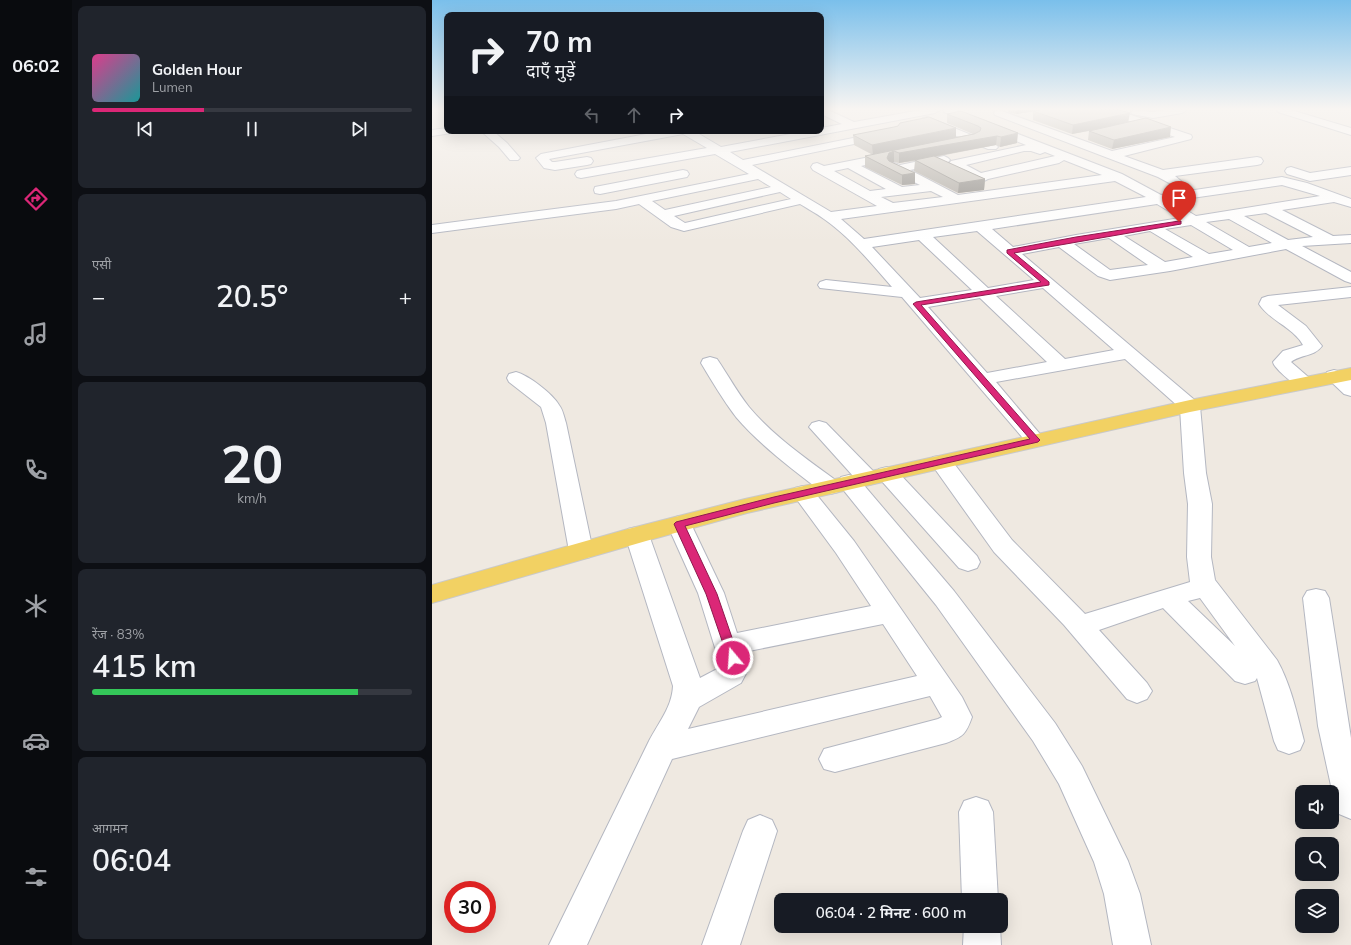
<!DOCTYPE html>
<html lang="hi">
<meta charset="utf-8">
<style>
:root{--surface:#171b24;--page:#20242c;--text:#f1f3f6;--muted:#9ea1a6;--line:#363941;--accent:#db2777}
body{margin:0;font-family:Mulish,"Noto Sans Devanagari",sans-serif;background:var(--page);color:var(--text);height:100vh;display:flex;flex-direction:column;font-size:15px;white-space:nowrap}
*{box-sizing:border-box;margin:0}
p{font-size:13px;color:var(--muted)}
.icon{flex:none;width:22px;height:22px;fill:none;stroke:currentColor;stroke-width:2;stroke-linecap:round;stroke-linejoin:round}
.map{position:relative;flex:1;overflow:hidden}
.details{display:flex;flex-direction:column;gap:6px;padding:6px;background:#0d0f14;width:360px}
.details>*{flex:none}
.banner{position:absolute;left:12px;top:12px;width:380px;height:122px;border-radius:8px;box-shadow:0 4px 16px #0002;background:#171b24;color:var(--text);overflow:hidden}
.controls{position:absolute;left:863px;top:785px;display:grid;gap:8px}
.controls a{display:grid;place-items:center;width:44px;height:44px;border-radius:8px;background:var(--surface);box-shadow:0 4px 16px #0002;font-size:20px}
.speed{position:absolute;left:12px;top:881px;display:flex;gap:8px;font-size:20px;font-weight:700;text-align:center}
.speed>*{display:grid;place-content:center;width:52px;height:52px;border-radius:50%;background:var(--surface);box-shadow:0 4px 16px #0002;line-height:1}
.speed .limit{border:6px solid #d22;background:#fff;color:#111}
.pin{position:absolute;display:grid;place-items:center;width:34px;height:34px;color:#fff;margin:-41px -17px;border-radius:50% 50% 50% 0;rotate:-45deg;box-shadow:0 0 4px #0007}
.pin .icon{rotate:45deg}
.me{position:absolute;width:44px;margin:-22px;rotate:342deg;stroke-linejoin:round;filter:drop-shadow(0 0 3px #0008)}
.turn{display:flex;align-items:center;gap:14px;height:84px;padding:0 16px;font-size:18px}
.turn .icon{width:52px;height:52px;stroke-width:2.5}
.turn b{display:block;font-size:28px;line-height:34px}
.lanes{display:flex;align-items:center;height:38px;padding:0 16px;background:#0003;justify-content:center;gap:20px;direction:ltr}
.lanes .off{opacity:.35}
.big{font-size:30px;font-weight:600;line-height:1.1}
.details .tile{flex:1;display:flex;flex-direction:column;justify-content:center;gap:6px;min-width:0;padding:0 14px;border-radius:8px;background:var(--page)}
.details .dial{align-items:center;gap:0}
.dial b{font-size:52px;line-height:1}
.song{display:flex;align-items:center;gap:12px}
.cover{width:48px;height:48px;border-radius:6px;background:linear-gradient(135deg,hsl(330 70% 55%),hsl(180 70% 35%))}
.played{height:4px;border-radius:2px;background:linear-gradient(90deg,var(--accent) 35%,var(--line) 35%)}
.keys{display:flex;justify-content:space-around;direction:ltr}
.heat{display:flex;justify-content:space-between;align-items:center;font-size:22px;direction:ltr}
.charge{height:6px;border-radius:3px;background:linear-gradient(90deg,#34c759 83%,var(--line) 0)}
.trip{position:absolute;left:342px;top:893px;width:234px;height:40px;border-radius:8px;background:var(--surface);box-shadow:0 4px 16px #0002;font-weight:600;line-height:40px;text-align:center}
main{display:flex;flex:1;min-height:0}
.tab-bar{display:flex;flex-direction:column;width:72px;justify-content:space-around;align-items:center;background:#090b0e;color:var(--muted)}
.tab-bar .icon{width:28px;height:28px}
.tab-bar .active{color:var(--accent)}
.tab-bar b{font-size:18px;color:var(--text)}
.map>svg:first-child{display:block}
</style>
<main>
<nav class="tab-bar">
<b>06:02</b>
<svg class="icon active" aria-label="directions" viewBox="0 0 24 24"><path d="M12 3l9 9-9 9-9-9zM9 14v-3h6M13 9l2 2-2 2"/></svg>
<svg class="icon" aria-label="music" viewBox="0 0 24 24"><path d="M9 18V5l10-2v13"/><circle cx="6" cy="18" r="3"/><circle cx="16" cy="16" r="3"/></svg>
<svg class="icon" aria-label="phone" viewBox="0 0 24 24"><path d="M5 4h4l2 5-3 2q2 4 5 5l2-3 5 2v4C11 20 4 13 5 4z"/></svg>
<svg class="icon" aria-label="climate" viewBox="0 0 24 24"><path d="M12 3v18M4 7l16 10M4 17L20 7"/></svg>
<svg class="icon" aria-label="car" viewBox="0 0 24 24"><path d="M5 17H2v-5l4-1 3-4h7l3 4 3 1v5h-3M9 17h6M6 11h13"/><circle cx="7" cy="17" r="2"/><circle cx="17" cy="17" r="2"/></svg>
<svg class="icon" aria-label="filters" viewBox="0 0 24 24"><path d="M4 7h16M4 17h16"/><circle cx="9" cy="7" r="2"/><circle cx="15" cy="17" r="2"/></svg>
</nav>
<section class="details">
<div class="tile">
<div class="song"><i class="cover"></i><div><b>Golden Hour</b><p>Lumen</p></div></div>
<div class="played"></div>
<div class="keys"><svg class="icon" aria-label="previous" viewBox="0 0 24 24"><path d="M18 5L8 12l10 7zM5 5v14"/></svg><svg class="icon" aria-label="pause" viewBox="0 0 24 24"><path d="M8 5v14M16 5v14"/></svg><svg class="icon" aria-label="next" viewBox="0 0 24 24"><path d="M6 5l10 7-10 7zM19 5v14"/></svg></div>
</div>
<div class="tile"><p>एसी</p>
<div class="heat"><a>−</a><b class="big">20.5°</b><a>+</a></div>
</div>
<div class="tile dial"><b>20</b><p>km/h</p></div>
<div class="tile"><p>रेंज · 83%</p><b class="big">415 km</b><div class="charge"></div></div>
<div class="tile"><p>आगमन</p><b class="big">06:04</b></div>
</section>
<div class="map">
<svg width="919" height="945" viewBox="0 0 919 945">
<rect width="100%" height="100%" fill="#efe9e1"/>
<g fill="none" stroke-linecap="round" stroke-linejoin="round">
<!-- minor casing -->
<g stroke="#b4b7c1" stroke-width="2">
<g id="minor">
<path d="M389,110H396L422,122L489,110H508L503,113L298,152L311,160L451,132L455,133L456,135L455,137L451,138L320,165L399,212L445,206L381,170L379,167L381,164L385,163L392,166L463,152L467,153L469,155L467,157L429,166L470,187L488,185L458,170L456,167L458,164L462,163L468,165L512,156L516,158L518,160L516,162L478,170L526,195L670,175L632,160L627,163L556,179L550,182L543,180L519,167L517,164L519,161L594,145L512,112L511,110H524L690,174L729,195L850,177L875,183L919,199V207L902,202L850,210L901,236L919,235V243L870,246L919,272V283L913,281L854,249L738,271L678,280L666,276L627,247L590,254L765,402L768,406L774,473L780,504L779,557L783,580L845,660C859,685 865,714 872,741L868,750L857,754L846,750L842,741L825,678L823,681L813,684L803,681L731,608L667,630L715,683L720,691L715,699L705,703L695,699L632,625L562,552L498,462L501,457L509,456L517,457L580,540L653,614L758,582L755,557L756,504L752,473L748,408L693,359L564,382L613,440L610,444L603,446L596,444L470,297L388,288L386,285L388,282L394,280L460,287C439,263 418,237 392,219C384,213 376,209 368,204L252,231L239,227L207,204L184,209L0,233V225L184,201L317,174L283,154L149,178L145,177L143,174L145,171L149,170L275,148L251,134L117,159L120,162H123L155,157L159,158L161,161L159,164L155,165L123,170L112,168L104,158L109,154L230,131H262L289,147L375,131H389V128L410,124L389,114ZM592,151H599L608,154L613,152L623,156L549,173L534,165ZM416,168L454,189L438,191L402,171ZM326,179L339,187L233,210L220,201ZM683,181L714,197L432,239L409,219ZM850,185L888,196L764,216L739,201ZM499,191L511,197L461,203L449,197ZM348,192L359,199L253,223L242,216ZM725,204L748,218L644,235L581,247L560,229ZM834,213L881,237L856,240L812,216ZM797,219L840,243L817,247L774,222ZM759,225L801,250L777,254L733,229ZM545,231L602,280L556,288L501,237ZM718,231L761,257L733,262L692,236ZM677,238L716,265L678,270L642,244ZM487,240L540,290L488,298L440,247ZM611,288L682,350L633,359L564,296ZM548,298L615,362L555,373L496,307ZM768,598L803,646L756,601Z"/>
<polygon points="567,110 680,151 743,137 671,112 670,110 684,110 759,135 760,137 759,139 692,156 731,170 825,157 829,158 831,161 829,164 825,165 743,176 749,181 747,184 739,184 726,177 563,115 562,113 563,111"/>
<polygon points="701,110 721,112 734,110 755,110 750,113 721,118 700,114 699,112"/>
<polygon points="845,110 859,110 919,128 919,135 846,112"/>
<polygon points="495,117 564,145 566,147 564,149 556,149 491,122 490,120 491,118"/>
<polygon points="15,128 15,131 20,131 19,133 0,136 0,130"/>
<polygon points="49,131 61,131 75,143 88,158 86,160 78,160 67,147"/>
<polygon points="859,167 878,173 919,167 919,175 878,181 855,174 853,171 855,168"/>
<polygon points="251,170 255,171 257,174 255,177 168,194 163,193 162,190 163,187 168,186"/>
<path d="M919,287V297L846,305L874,326L890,346C882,357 869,354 859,362L882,382L879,386C874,387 871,388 866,386C860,383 842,368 841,362L851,351L871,345C861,327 838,321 827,304L830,298L836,296Z"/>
<path d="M278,357L285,359C296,375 305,392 317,407C342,437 375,459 406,482L409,477L417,475L422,477L377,427L380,423L387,421L394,423L444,474L447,469L455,467L463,469L545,556L548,562L545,568L536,571L527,568L447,478L444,483L436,485L430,483L522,591L623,723L650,766L696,861L708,894L719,945H681L672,894L662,862L627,784L601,741L504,605L409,487L406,492L398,494L390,492C360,469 329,446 304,417C291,400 280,381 269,363L271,359Z"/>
<polygon points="902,370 909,372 919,380 919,396 912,394 893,376 895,372"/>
<path d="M84,372C96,375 121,394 127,405C131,410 132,417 134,423L161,551L158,557L149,559L140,557L137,551L114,423L109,407L77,382L75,378L77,374Z"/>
<path d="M371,486L379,488L422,541L530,697L540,717C534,734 531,737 514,743L403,772L392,769L387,759L392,749L506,719L510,717L498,696L240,759L155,945H117L217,741C227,722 240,707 241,686L193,535L196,529L205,527L214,529L217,535L268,678L289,667L266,593L235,524L239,519L247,516L255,519L259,524L292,593L305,633L439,606L404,553L360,493L363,488ZM451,624L485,676L256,729L267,707L309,683L317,668L312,652Z"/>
<polygon points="884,589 893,591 897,598 919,738 919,819 907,814 903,804 886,726 871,598 875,591"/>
<polygon points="544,797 556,801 561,812 566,900 530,900 527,812 532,801"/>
<polygon points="328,815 340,820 345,831 308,945 270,945 311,831 316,820"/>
<polygon points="532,926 568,926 569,945 531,945"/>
</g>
</g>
<!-- major casing -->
<g stroke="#c9c9c9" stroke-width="2">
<polygon id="major" points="919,368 919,380 758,412 315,513 214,541 0,603 0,585 196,529 313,499 758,400"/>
</g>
<!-- minor -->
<use href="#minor" fill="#fff" fill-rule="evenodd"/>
<!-- major -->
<use href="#major" fill="#f2d163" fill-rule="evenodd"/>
</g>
<!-- wall -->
<g fill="#afaba4">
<polygon points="576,110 687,110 697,122 738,137 680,149 656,140 657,131 640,134 601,120 601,111 584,114 576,112"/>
<polygon points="529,111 585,143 568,147 564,145 503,157 553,179 552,190 526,193 482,171 483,161 467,163 462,162 460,162 483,173 483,184 470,185 433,167 433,156 441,155 422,145 421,135 524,137 541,134 515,123 515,114"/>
</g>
<!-- shaded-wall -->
<g fill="#8e8b86">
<polygon points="585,110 611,110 584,114"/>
<polygon points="698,113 696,123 640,134 641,125"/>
<polygon points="739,127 738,137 680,149 682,140"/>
<polygon points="524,128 524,138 441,155 440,145"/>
<polygon points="586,133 585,143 568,147 569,137"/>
<polygon points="565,136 564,145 467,163 467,153"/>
<polygon points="462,151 462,162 457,163 455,168 455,158 457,153"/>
<polygon points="483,173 483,184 470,185 470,175"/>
<polygon points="553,179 552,190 526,193 527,183"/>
</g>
<!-- building -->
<g fill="#cbc7bf" stroke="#8e8b86">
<polygon points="609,110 687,110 698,113 641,125 601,111"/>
<polygon points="529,111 586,133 569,137 565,136 467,153 462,151 457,153 455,158 457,161 483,173 470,175 433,156 542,134 548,131 549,128 546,126 515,114"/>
<polygon points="497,117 524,128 440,145 421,135 462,127 466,126 468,123"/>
<polygon points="714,118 739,127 682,140 657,131"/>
<polygon points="502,156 553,179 527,183 483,160"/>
</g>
<!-- sky -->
<linearGradient id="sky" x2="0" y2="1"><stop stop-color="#7abfeb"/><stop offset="0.45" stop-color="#f8f5f2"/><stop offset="1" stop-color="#f8f5f2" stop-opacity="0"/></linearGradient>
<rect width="919" height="242" fill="url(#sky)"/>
<!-- route -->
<polygon fill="#db2777" stroke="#8e194d" points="747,221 749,221 749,224 582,253 617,282 617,285 489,305 606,438 608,440 606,442 342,503 253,526 285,594 307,658 305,661 301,662 297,661 274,594 242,524 244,522 342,497 598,439 481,304 484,302 609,282 575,253 575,250 644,237"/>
</svg>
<div class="controls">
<a><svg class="icon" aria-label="sound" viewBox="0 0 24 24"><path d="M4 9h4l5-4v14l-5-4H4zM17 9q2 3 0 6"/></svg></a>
<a><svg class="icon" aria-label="search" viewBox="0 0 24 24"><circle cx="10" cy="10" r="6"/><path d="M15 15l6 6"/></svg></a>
<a><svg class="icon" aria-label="layers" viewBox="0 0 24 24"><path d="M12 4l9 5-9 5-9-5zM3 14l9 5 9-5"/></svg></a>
</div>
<div class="speed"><div class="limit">30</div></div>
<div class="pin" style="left:747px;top:222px;background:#d93025"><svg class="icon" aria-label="arrive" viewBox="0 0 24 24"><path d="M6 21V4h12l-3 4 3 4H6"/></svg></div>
<svg class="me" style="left:301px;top:658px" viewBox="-20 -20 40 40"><circle r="17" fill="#db2777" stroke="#fff" stroke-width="3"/><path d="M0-11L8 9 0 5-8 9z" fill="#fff"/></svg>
<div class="trip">06:04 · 2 मिनट · 600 m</div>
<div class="banner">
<div class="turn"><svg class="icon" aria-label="right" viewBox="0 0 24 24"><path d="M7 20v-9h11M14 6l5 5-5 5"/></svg><div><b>70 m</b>दाएँ मुड़ें</div></div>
<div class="lanes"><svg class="icon off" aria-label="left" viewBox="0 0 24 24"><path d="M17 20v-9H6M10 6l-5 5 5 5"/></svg><svg class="icon off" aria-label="ahead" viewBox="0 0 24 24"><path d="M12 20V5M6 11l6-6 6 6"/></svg><svg class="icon" aria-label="right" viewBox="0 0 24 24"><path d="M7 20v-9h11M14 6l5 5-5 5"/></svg></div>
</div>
</div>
</main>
